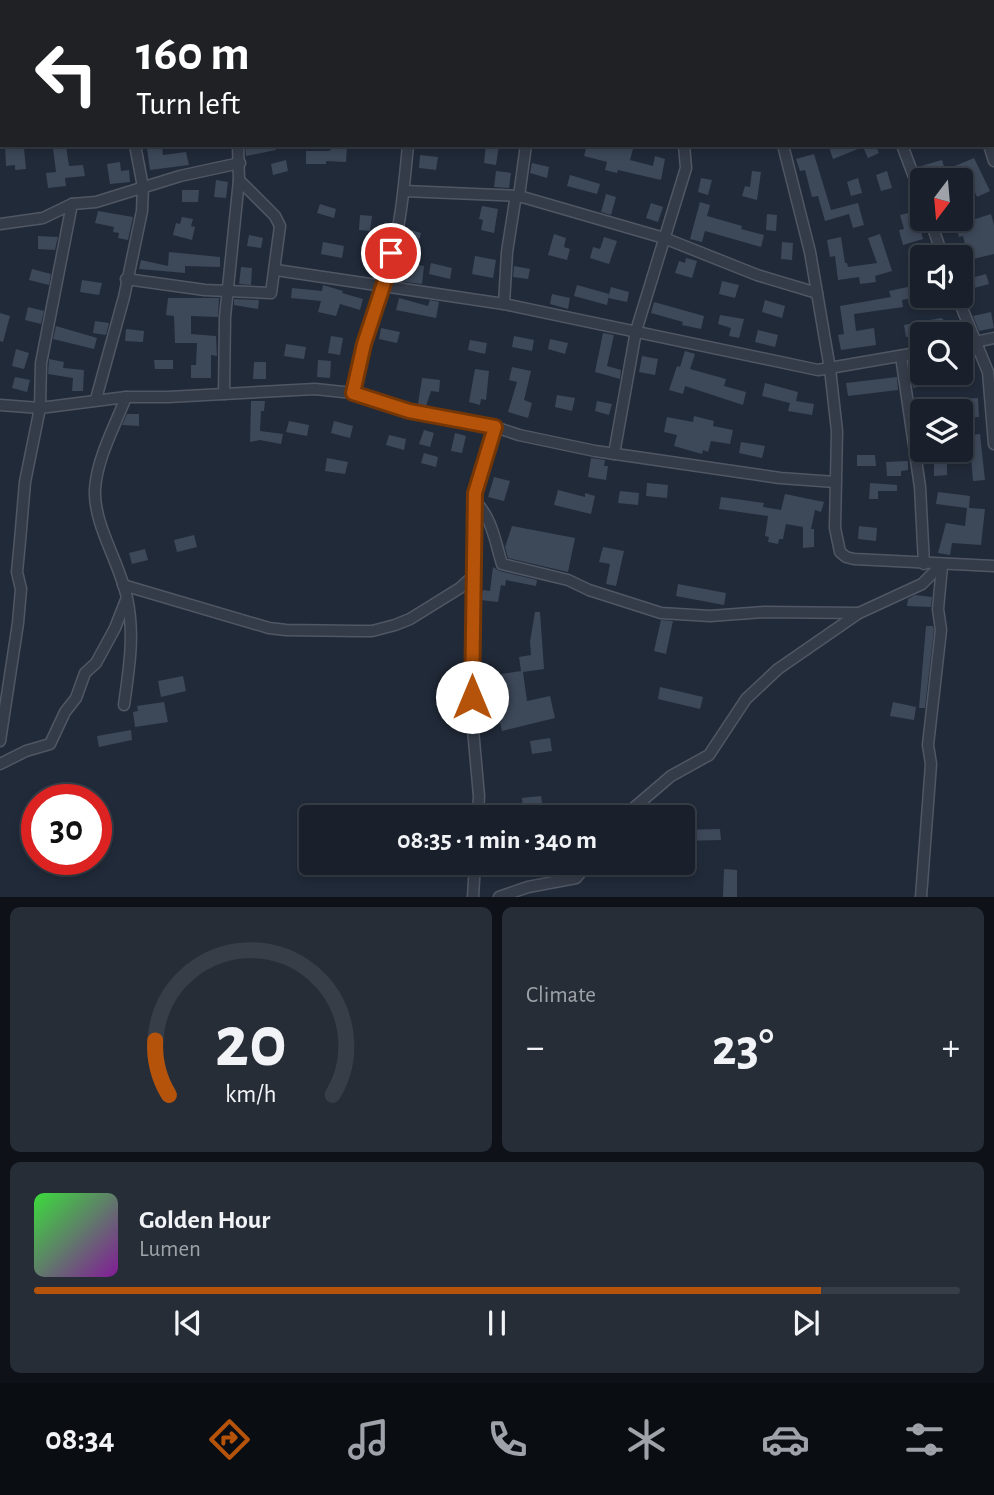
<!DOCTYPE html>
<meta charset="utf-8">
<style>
:root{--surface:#19202b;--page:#262d37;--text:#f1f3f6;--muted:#9fa3a9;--line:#373e47;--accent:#b45309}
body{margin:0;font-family:"Alegreya Sans",sans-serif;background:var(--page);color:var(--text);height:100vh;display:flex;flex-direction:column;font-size:26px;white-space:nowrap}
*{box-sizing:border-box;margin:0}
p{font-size:23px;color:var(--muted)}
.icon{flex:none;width:38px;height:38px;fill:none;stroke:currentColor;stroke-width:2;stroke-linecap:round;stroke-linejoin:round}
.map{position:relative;height:897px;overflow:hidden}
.side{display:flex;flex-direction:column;gap:10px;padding:10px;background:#0e1218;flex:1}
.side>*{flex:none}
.hud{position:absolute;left:0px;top:0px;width:994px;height:147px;box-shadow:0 4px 10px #0003,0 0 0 2px var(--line);background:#202124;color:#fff;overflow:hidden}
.needle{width:46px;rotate:196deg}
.tools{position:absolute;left:910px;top:168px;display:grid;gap:14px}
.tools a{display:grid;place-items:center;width:63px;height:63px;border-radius:7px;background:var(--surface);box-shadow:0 4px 10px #0003,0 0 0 2px var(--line);font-size:35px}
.speed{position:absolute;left:21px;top:784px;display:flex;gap:14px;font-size:35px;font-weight:700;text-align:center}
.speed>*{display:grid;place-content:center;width:91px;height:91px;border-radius:50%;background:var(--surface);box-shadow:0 4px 10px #0003,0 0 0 2px var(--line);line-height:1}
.speed .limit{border:10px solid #d22;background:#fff;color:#111}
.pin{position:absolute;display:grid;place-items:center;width:60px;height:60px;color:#fff;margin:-30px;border:4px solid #fff;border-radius:50%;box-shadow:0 2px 7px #0007}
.me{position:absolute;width:77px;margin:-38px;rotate:0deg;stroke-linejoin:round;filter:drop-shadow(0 0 5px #0008)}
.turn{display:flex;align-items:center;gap:24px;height:147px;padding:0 21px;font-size:32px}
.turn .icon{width:91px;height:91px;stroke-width:2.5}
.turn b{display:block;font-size:49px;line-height:60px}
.big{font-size:52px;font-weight:700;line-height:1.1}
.side .tile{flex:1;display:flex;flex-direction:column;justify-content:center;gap:10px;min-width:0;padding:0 24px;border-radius:10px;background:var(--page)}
.side .dial{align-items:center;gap:0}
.dial svg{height:182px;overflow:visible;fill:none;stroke:var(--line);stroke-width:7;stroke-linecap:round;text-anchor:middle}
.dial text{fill:var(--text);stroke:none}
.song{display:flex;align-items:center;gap:21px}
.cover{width:84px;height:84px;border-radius:10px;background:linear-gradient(135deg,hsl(120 70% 55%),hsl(290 70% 35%))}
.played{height:7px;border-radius:4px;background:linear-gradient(90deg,var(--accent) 85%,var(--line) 85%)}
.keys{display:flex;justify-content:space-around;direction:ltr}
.heat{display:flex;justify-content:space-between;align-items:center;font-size:38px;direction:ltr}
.side .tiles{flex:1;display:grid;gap:10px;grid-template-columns:1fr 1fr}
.tile:last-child{grid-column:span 2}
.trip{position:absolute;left:299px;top:805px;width:396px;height:70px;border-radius:7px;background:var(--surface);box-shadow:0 4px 10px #0003,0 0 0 2px var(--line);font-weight:700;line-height:70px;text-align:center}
.tabs{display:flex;height:112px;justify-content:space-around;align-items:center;background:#0a0d11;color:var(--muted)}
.tabs .icon{width:49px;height:49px}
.tabs .selected{color:var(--accent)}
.tabs b{font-size:32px;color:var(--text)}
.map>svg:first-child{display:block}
</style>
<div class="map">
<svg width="994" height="897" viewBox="0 0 994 897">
<rect width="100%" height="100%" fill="#212a39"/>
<!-- building -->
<g fill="#3d4859">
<polygon points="5,145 16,145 16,149 24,148 26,169 15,170 15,165 6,166"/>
<polygon points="245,145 276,145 276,150 246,156"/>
<polygon points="331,145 347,145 346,162 326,161 326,164 306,164 306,151 328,151 331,150"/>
<polygon points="486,145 499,145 496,165 484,163"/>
<polygon points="587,145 634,145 630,160 653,166 655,156 665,159 661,180 618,170 617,173 605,170 607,162 584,156"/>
<polygon points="834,145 875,145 879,153 868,158 863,147 833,159 829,147"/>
<polygon points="66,146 69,166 83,165 85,176 65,178 66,186 48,188 46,173 56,172 53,148"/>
<polygon points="162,146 163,155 186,152 189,165 150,170 147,148"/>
<polygon points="814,154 831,210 858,203 864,225 853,228 849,214 825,221 818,196 812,197 805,170 800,171 796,159"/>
<polygon points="420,155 438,157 436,170 419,168"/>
<polygon points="974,158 990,191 977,197 966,172 925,180 921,166 942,160 945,170"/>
<polygon points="286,160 288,171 273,175 271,164"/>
<polygon points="120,162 121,171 129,170 130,182 110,184 107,164"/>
<polygon points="532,163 549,167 547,178 530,173"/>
<polygon points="496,171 511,173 509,188 494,187"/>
<polygon points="752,171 761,172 757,200 742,196 745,186 750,187"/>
<polygon points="887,171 892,188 881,191 876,175"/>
<polygon points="570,175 600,184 597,194 567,186"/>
<polygon points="701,178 712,180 708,195 698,192"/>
<polygon points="858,178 862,193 851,196 847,182"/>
<polygon points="216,180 228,182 226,198 214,197"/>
<polygon points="182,190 199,190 198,202 182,202"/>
<polygon points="606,194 616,197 611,215 601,212"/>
<polygon points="700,202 710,205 707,216 742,226 741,229 764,235 761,247 705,231 702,242 690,239"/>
<polygon points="651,203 663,207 658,222 646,218"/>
<polygon points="320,204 336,209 334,218 317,213"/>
<polygon points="482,206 498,209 494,233 481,230 483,220 479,219"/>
<polygon points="98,211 133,217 128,240 118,238 119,233 113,232 114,227 95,223"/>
<polygon points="916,211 923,239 903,245 899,230 904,229 900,215"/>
<polygon points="767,214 777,215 776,231 766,230"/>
<polygon points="991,214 994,225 994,254 969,260 963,236 959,237 954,219 967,215 969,221"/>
<polygon points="360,215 372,216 370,231 359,230"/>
<polygon points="182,217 193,219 191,226 195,227 192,240 173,235 176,223 180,224"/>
<polygon points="408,229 421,233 418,244 405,240"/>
<polygon points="554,234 566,238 564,247 570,249 567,260 548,255"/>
<polygon points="880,234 892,271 875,276 876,282 860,284 859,277 838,280 835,256 830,257 827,240 841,237 845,263 847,263 848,267 877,263 868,238"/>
<polygon points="249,235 263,238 261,248 247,246"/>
<polygon points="38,236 58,237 55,250 38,249"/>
<polygon points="604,237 617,241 609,264 590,258 593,247 600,249"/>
<polygon points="323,242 344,246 342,258 321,254"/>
<polygon points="782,242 793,243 792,260 781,259"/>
<polygon points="368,246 386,251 383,260 366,255"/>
<polygon points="169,252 220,257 220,267 185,266 185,273 139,269 141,260 168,266"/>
<polygon points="475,256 496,260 493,278 472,274"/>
<polygon points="686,258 697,261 692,278 675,273 679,261 685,263"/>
<polygon points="401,262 424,266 422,284 397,281"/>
<polygon points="431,263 452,268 450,279 429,274"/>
<polygon points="514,266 530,269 528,279 513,277"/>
<polygon points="241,267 252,268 251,285 239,284"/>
<polygon points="32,269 51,274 49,285 29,280"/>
<polygon points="986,274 989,284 974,288 971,278"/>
<polygon points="82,280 102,283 99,295 80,292"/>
<polygon points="722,281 739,285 735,298 719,294"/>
<polygon points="922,284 922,296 902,300 903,307 854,314 856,331 874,328 876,345 841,350 838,335 844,334 840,306 891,297 889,291"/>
<polygon points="323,285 343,291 342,293 363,299 360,310 340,304 336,316 318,312 321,301 291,298 292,288 322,291"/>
<polygon points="577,285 609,294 607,305 574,296"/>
<polygon points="611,287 629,292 627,302 608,298"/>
<polygon points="552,294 570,298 568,309 550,304"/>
<polygon points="168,298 219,298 218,317 191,316 191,334 216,336 217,356 211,355 211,378 191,378 191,365 196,365 197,343 175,343 174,316 166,315"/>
<polygon points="399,298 428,306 430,300 439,302 436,318 396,310"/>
<polygon points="234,299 259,300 258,309 234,305"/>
<polygon points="765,300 785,306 782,318 762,312"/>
<polygon points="654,302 704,316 701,329 682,325 683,322 651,313"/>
<polygon points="28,307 44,311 41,324 25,320"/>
<polygon points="991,312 994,328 979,331 973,316"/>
<polygon points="0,313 10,316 3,342 0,341"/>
<polygon points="720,315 744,319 739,338 729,336 731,328 718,324"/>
<polygon points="941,318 944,320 946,334 906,337 904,325"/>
<polygon points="95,321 109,323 106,335 93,333"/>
<polygon points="56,326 97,338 94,349 53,339"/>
<polygon points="381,328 400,332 397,343 379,339"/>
<polygon points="126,329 144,331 143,342 125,341"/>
<polygon points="758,330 778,335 775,347 755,342"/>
<polygon points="603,333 614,335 607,366 621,370 620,379 595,372"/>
<polygon points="331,336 343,338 340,355 328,353"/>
<polygon points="514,336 534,340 532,351 512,347"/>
<polygon points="550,339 568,343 565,354 548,349"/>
<polygon points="470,340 487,343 485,354 468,350"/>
<polygon points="286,344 306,347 304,359 284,356"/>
<polygon points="16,349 29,353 24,369 12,366"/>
<polygon points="685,351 695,354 690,369 726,379 724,386 746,392 743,405 685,386 683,394 669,390 677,366 680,367"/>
<polygon points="642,356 658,359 655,375 639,372"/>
<polygon points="49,359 64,362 63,368 84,370 83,391 72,391 73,378 48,374"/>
<polygon points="154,360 173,360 173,369 155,369"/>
<polygon points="318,360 331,361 330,378 317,377"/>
<polygon points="919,360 924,386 913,388 909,362"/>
<polygon points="254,362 266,362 266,379 253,379"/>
<polygon points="512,367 531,371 524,400 532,403 528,418 508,412 517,382 509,380"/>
<polygon points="475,369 489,371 486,400 481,399 480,405 469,402"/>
<polygon points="951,373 966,373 969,382 955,386"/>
<polygon points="15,377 30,380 27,392 12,388"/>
<polygon points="897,377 898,390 848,396 846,383"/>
<polygon points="422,378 440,380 439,392 431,391 426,406 418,404"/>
<polygon points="765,383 798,392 796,401 814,404 812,415 788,411 790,403 762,396"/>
<polygon points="557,395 575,398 572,411 555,407"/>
<polygon points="978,398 979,417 965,418 963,399"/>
<polygon points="251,401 265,401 264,411 261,411 260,431 283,434 281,444 260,440 250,442"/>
<polygon points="597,401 612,404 609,415 595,411"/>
<polygon points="127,414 139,414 139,426 122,425"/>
<polygon points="694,416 714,421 713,426 733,430 730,444 711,441 708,452 703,450 702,454 674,446 677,435 664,432 667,417 693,422"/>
<polygon points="289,421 309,425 307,436 286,432"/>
<polygon points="334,421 353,426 350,438 331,433"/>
<polygon points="424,430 434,433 430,447 419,444"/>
<polygon points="455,433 466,436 462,453 451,451"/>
<polygon points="980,434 985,480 973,481 971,456 969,456 968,453 961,453 961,436"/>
<polygon points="389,435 406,439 404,450 386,445"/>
<polygon points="741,442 765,446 762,458 739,453"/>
<polygon points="934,450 947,450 947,475 934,476"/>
<polygon points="424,453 438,457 436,467 421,463"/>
<polygon points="857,455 875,455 876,466 857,466"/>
<polygon points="327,458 348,462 345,474 325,471"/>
<polygon points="591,458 605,460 604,466 608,466 606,480 588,477"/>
<polygon points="908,461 908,470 901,471 901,476 887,476 886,462"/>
<polygon points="494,477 510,481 504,501 488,497"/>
<polygon points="647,483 668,485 667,498 646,496"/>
<polygon points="870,483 897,485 897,491 878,491 878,499 869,499"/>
<polygon points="558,490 585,497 585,493 595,496 591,514 554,505"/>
<polygon points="620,491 639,493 638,505 618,503"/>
<polygon points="938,492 970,496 969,508 985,509 981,545 952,543 950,555 938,553 946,523 965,526 967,508 936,504"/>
<polygon points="785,494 824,502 821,512 815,510 811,529 814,529 814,547 803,548 803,527 786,524 783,539 779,539 778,544 768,542 769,537 765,536 768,516 719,509 721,497 764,503 763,507 781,510"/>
<polygon points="512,526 575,538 568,572 508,558 505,547"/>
<polygon points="859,526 877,528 876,541 858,539"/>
<polygon points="194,535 197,547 177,552 174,540"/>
<polygon points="603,547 624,551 616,586 606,584 610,564 599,562"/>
<polygon points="145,549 148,560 132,564 129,553"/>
<polygon points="493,567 500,571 537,580 536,586 506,580 505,586 501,585 498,602 481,600 483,590 490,591"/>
<polygon points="678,584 726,593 724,605 676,596"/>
<polygon points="915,595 932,597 931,607 907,606 908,599"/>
<polygon points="535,612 540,612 544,669 523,672 527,701 550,696 555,718 502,731 495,703 505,700 501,674 521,671 519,657 531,655 530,642"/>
<polygon points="661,620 673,621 666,654 654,651"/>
<polygon points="926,626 933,626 934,630 925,708 919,708"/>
<polygon points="183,676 186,691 161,697 158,681"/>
<polygon points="660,687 703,697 700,709 658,699"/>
<polygon points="164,702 168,722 135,727 133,712 138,711 137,706"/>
<polygon points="893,702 916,707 914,720 890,716"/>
<polygon points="131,730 132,740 99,747 97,736"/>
<polygon points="550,738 552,751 532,754 530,741"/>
<polygon points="541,796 543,809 523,811 522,798"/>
<polygon points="720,829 721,840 682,841 682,830"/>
<polygon points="724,869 737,870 737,897 723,897"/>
</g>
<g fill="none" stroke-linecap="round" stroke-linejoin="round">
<!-- street casing -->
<g stroke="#505764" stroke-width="13">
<g id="street">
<polyline points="39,0 39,2"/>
<polyline points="100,0 101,2"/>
<polyline points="204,0 204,2"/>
<polyline points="387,0 387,2"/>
<polyline points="452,0 452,2"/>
<polyline points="667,0 667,2"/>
<polyline points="749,0 749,2"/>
<polyline points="847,0 847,2"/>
<polyline points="938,0 939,2"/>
<polyline points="540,2 540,0"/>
<polyline points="640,2 651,0"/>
<polyline points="903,2 908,0"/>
<polyline points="0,77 2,77"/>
<polyline points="783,145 810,252 830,369 837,431 835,528 840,552 846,557 854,559 994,566"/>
<polyline points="902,145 922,198"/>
<polyline points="989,145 994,161"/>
<polyline points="404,191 519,196 664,238 757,275 817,293"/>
<polyline points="930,219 943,257"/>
<polyline points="0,224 43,218 72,204 96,202 180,176 240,163"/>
<polyline points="276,270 504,304 818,370 922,352"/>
<polyline points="126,279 205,290 271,293 280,226 275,216 239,180"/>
<polyline points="957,296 988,372 994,444"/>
<polyline points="504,304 507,252 515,201 519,196 526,145"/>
<polyline points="961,345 994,338"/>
<polyline points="901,356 920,487 924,564"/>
<path d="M353,393C362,352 374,313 387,273C400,233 404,188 408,145"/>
<polyline points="224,394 225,317 239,180 238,145"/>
<polyline points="96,399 124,297 142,211 143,187 135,145"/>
<polyline points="0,405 40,408 126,397 168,397 315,389 353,393 409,411 495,427 519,435 595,451 780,478 835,482"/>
<polyline points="614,454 636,331 686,168 684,145"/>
<path d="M475,501C492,518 495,541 502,564L568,580L589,590L661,613L710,616L764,612L859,613"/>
<polyline points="123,585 269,628 286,630 357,631 372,631 395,625 410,619 460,588 473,576"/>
<path d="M124,705C129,668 135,635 127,598C120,563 93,524 95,489C97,458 115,426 126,397"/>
<polyline points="0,741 18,623 21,589 17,572 20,541 25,482 40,408 41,363 72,204"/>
<polyline points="0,764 26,751 50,744 65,712 76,698 85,673 96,663 115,628 126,600"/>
<polyline points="478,817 479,796 472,718 471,676 475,493 495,427"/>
<polyline points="623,817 671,776 709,755 746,699 778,669 859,613 922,584 942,564"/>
<polyline points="473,897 475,863"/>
<polyline points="499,897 528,887 576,878 589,863"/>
<polyline points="921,897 931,764 928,745 941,630 938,609 942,566"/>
</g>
</g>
<!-- street -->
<use href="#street" stroke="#353c49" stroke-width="10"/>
</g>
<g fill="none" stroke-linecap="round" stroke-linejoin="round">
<!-- route casing -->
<g stroke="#753606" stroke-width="18">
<polyline id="route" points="391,253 387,274 364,344 353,393 409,411 495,427 475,493 472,697"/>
</g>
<!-- route -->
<use href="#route" stroke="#b45309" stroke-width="12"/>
</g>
</svg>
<div class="tools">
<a><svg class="needle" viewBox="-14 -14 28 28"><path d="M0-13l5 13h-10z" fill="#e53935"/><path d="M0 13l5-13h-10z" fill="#9fa3a9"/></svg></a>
<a><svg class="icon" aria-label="sound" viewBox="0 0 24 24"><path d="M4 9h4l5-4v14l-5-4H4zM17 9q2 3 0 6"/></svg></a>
<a><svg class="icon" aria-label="search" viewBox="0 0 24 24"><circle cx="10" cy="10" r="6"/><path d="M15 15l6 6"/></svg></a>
<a><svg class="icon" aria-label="layers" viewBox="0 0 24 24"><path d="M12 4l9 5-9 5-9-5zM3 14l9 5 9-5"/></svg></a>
</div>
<div class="speed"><div class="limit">30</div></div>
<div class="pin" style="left:391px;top:253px;background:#d93025"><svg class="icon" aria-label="arrive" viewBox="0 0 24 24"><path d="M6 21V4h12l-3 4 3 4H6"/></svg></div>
<svg class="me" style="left:472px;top:697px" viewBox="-20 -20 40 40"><circle r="19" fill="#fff"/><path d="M0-13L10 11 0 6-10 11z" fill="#b45309"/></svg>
<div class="trip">08:35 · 1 min · 340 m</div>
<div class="hud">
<div class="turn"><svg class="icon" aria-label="left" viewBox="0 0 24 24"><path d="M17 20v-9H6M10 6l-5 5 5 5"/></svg><div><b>160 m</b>Turn left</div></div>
</div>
</div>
<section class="side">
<div class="tiles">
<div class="tile dial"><svg viewBox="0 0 100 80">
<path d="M14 69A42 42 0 1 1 86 69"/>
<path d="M14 69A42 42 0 0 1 8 45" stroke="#b45309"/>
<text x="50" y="56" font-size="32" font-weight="700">20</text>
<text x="50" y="72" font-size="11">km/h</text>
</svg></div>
<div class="tile"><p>Climate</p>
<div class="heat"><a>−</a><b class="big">23°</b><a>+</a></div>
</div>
<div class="tile">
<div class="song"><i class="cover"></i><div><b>Golden Hour</b><p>Lumen</p></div></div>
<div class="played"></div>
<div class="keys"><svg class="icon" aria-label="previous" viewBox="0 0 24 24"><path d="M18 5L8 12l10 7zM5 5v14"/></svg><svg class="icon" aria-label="pause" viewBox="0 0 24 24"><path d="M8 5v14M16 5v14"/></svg><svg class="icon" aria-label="next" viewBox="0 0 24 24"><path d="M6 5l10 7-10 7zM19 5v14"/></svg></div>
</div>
</div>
</section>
<nav class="tabs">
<b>08:34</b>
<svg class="icon selected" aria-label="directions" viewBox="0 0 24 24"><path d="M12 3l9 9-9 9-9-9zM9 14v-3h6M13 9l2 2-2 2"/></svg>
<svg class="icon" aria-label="music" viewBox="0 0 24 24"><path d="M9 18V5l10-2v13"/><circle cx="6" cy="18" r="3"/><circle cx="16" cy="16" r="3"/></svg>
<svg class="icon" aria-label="phone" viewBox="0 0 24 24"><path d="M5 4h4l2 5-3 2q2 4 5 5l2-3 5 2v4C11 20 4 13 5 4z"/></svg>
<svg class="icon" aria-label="climate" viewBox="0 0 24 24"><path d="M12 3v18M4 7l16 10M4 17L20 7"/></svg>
<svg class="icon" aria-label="car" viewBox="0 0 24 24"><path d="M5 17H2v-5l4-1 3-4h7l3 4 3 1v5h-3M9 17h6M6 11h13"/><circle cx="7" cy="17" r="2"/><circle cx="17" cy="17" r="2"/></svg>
<svg class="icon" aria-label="filters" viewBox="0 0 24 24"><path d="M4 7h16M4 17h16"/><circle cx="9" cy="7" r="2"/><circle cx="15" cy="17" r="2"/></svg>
</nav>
